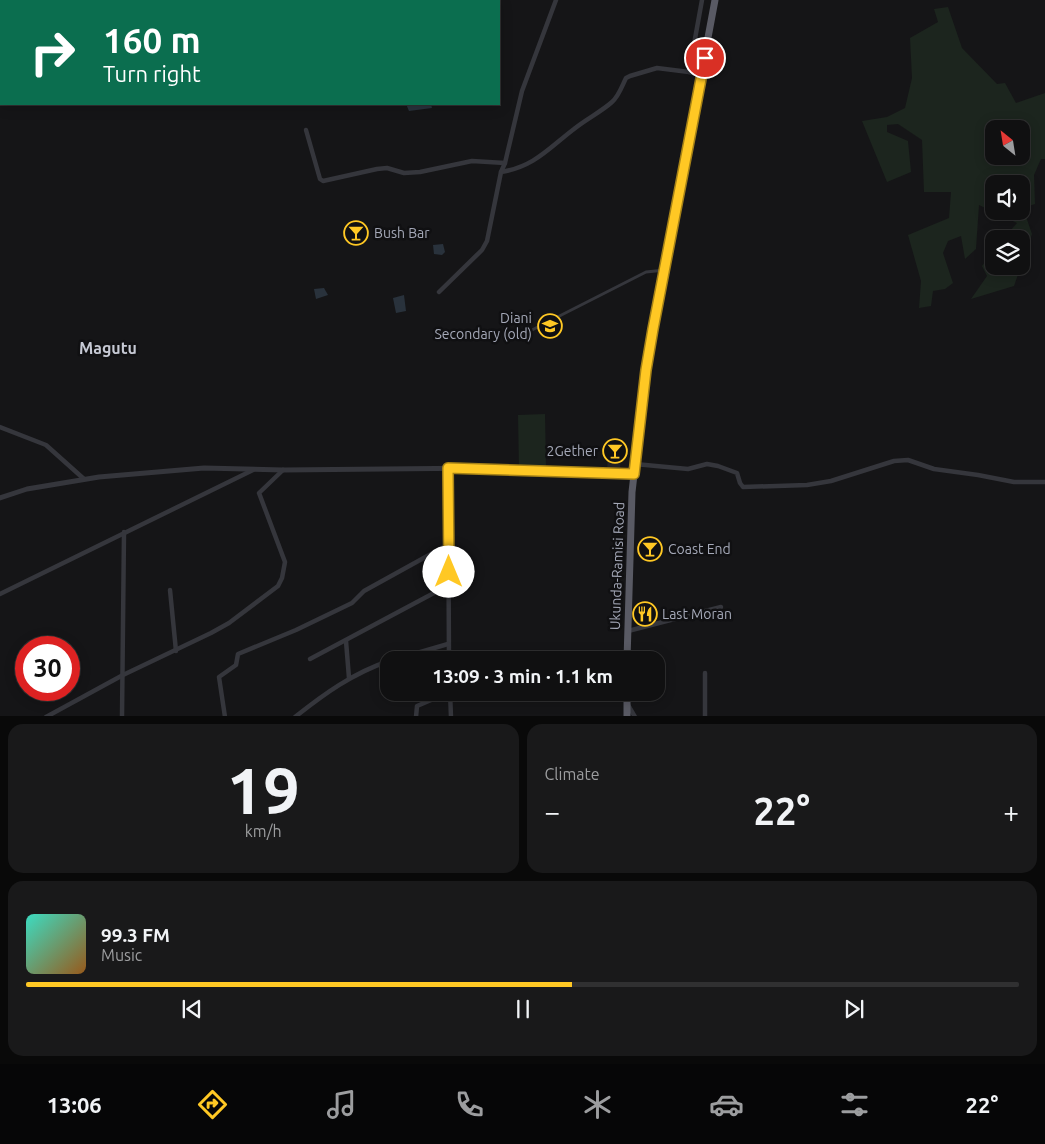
<!DOCTYPE html>
<meta charset="utf-8">
<style>
:root{--surface:#101011;--page:#19191a;--text:#f1f3f6;--muted:#9c9d9f;--line:#303031;--accent:#ffc824}
body{margin:0;font-family:Ubuntu,sans-serif;background:var(--page);color:var(--text);height:100vh;display:flex;flex-direction:column;font-size:19px;white-space:nowrap}
*{box-sizing:border-box;margin:0}
p{font-size:16px;color:var(--muted)}
.icon{flex:none;width:28px;height:28px;fill:none;stroke:currentColor;stroke-width:2;stroke-linecap:round;stroke-linejoin:round}
.map{position:relative;height:716px;overflow:hidden}
.drawer{display:flex;flex-direction:column;gap:8px;padding:8px;background:#090909;flex:1}
.drawer>*{flex:none}
.top-card{position:absolute;left:0px;top:0px;width:500px;height:105px;box-shadow:0 2px 12px #0003,0 0 0 1px var(--line);background:#0b6e4f;color:#fff;overflow:hidden}
.needle{width:32px;rotate:330deg}
.tools{position:absolute;left:985px;top:120px;display:grid;gap:10px}
.tools a{display:grid;place-items:center;width:45px;height:45px;border-radius:10px;background:var(--surface);box-shadow:0 2px 12px #0003,0 0 0 1px var(--line);font-size:25px}
.speed{position:absolute;left:15px;top:636px;display:flex;gap:10px;font-size:25px;font-weight:700;text-align:center}
.speed>*{display:grid;place-content:center;width:65px;height:65px;border-radius:50%;background:var(--surface);box-shadow:0 2px 12px #0003,0 0 0 1px var(--line);line-height:1}
.speed .limit{border:8px solid #d22;background:#fff;color:#111}
.pin{position:absolute;display:grid;place-items:center;width:42px;height:42px;color:#fff;margin:-21px;border:2px solid #fff;border-radius:50%;box-shadow:0 1px 5px #0007}
.me{position:absolute;width:55px;margin:-28px;rotate:0deg;stroke-linejoin:round;filter:drop-shadow(0 0 4px #0008)}
.turn{display:flex;align-items:center;gap:18px;height:105px;padding:0 20px;font-size:22px}
.turn .icon{width:65px;height:65px;stroke-width:2.5}
.turn b{display:block;font-size:35px;line-height:42px}
.big{font-size:38px;font-weight:700;line-height:1.1}
.drawer .card{flex:1;display:flex;flex-direction:column;justify-content:center;gap:8px;min-width:0;padding:0 18px;border-radius:15px;background:var(--page)}
.drawer .dial{align-items:center;gap:0}
.dial b{font-size:65px;line-height:1}
.song{display:flex;align-items:center;gap:15px}
.cover{width:60px;height:60px;border-radius:8px;background:linear-gradient(135deg,hsl(170 70% 55%),hsl(30 70% 35%))}
.played{height:5px;border-radius:2px;background:linear-gradient(90deg,var(--accent) 55%,var(--line) 55%)}
.keys{display:flex;justify-content:space-around;direction:ltr}
.heat{display:flex;justify-content:space-between;align-items:center;font-size:28px;direction:ltr}
.drawer .tiles{flex:1;display:grid;gap:8px;grid-template-columns:1fr 1fr}
.card:last-child{grid-column:span 2}
.trip{position:absolute;left:380px;top:651px;width:285px;height:50px;border-radius:15px;background:var(--surface);box-shadow:0 2px 12px #0003,0 0 0 1px var(--line);font-weight:700;line-height:50px;text-align:center}
.tabs{display:flex;height:80px;justify-content:space-around;align-items:center;background:#060607;color:var(--muted)}
.tabs .icon{width:35px;height:35px}
.tabs .active{color:var(--accent)}
.tabs b{font-size:22px;color:var(--text)}
.map>svg:first-child{display:block}
</style>
<div class="map">
<svg width="1045" height="717" viewBox="0 0 1045 717">
<rect width="100%" height="100%" fill="#151517"/>
<!-- built -->
<polygon fill="#212024" points="609,444 621,444 620,471 607,470"/>
<!-- green -->
<g fill="#1c251e" fill-rule="evenodd">
<path d="M948,7L962,48L997,84L1005,83L1016,103L1045,93V159H1041L1034,175L1035,204L1023,208L1032,234L1021,265V239H1003L1017,223L979,205L976,249L965,259L961,236L948,241L943,253L953,283L945,289L933,291L931,306L919,308L921,281L908,235L949,218L951,192H924L922,140L898,124L887,125V132L908,141L911,172L887,182L862,121L887,117L905,108L912,78L910,38L938,22L934,9ZM994,129H1021V156H994ZM994,184H1021V211H994Z"/>
<polygon points="994,250 994,266 1021,266 1014,286 971,299 987,276 982,266"/>
<polygon points="545,414 546,468 519,469 518,415"/>
</g>
<!-- water -->
<g fill="#29323c">
<polygon points="406,104 431,104 432,108 409,111"/>
<polygon points="443,244 445,252 442,255 434,254 433,245"/>
<polygon points="324,288 328,295 316,299 314,289"/>
<polygon points="404,295 406,311 396,313 393,298"/>
</g>
<g fill="none" stroke-linecap="round" stroke-linejoin="round">
<!-- pedestrian -->
<polyline stroke="#35363c" stroke-width="3" points="528,332 646,272 665,270"/>
<!-- minor -->
<g stroke="#35363c" stroke-width="4.5">
<polyline points="701,75 689,72 702,0"/>
<polyline points="306,130 320,179 323,181 377,169 387,168 404,173 420,172 472,161 505,163"/>
<path d="M501,172C534,167 549,148 574,129C586,119 601,112 612,102C619,96 622,86 626,78L630,76L657,68L689,72"/>
<polyline points="439,292 482,250 487,241 501,172 505,163 522,91 556,0"/>
<polyline points="0,427 46,445 84,479"/>
<polyline points="635,464 688,469 707,464 718,466 737,473 740,483 743,487 807,485 831,481 894,461 908,460 934,469 978,475 1014,482 1045,482"/>
<polyline points="448,468 449,660"/>
<polyline points="170,590 176,651"/>
<polyline points="0,594 253,470"/>
<polyline points="628,631 721,607"/>
<polyline points="346,641 349,678"/>
<polyline points="310,659 432,594 449,587"/>
<polyline points="393,660 448,644"/>
<polyline points="628,705 635,717"/>
<polyline points="46,717 123,675 211,633 229,623 278,586 282,578 285,562 259,493 283,470"/>
<polyline points="122,717 124,532"/>
<polyline points="225,717 219,677 236,665 238,654 296,630 352,603 364,591 449,544"/>
<path d="M295,717C324,694 353,673 389,661"/>
<polyline points="416,717 417,706 450,692 451,717"/>
<polyline points="705,717 705,673"/>
</g>
<!-- tertiary -->
<polyline stroke="#35363c" stroke-width="5" points="0,498 27,489 99,477 204,468 283,470 486,468 633,474"/>
<!-- trunk -->
<g stroke="#595a64" stroke-width="7">
<polyline points="627,660 632,492 646,370 715,0"/>
<polyline points="627,717 627,692"/>
</g>
</g>
<g fill="none" stroke-linecap="round" stroke-linejoin="round">
<!-- route casing -->
<g stroke="#a68217" stroke-width="12">
<polyline id="route" points="449,572 448,468 634,474 646,370 653,329 705,58"/>
</g>
<!-- route -->
<use href="#route" stroke="#ffc824" stroke-width="9"/>
</g>
<!-- icons -->
<defs>
<g id="bar-ring" transform="scale(1.25)"><circle r="9.5" fill="#101012" stroke="#ffc824" stroke-width="1.5"/><path d="M-6-5H6L.8 .8V4.5H3.5V6h-7V4.5H-.8V.8Z" fill="#ffc824"/></g>
<g id="school-ring" transform="scale(1.25)"><circle r="9.5" fill="#101012" stroke="#ffc824" stroke-width="1.5"/><path d="M0-5L7-2L0 1L-7-2ZM-4 1L0 2.5L4 1V4Q0 6-4 4Z" fill="#ffc824"/></g>
<g id="restaurant-ring" transform="scale(1.25)"><circle r="9.5" fill="#101012" stroke="#ffc824" stroke-width="1.5"/><path d="M-5-6h1v4h1v-4h1v4h1v-4h1v5L-1.5 .5V6h-2V.5L-5-1ZM5-6V6H3V1.5H1.5Q1.5-4 5-6Z" fill="#ffc824"/></g>
</defs>
<g fill-rule="evenodd">
<use href="#bar-ring" x="356" y="233"/>
<use href="#school-ring" x="550" y="326"/>
<use href="#bar-ring" x="615" y="451"/>
<use href="#bar-ring" x="650" y="549"/>
<use href="#restaurant-ring" x="645" y="614"/>
</g>
<g text-anchor="middle" stroke-width="5" stroke-linejoin="round" paint-order="stroke">
<!-- poi labels -->
<g font-size="14" fill="#a5a9b8" stroke="#101012" text-anchor="start">
<text x="374" y="238">Bush Bar</text>
<text x="532" y="323" text-anchor="end">Diani<tspan x="532" dy="16">Secondary (old)</tspan></text>
<text x="598" y="456" text-anchor="end">2Gether</text>
<text x="668" y="554">Coast End</text>
<text x="662" y="619">Last Moran</text>
</g>
<!-- street labels -->
<g font-size="14" fill="#a5a9b8" stroke="#101012">
<text transform="translate(617 566) rotate(-88)" y="5">Ukunda-Ramisi Road</text>
</g>
<!-- quarter labels -->
<g font-size="16" font-weight="bold" fill="#c6c9d4" stroke="#101012">
<text x="108" y="354">Magutu</text>
</g>
</g>
</svg>
<div class="tools">
<a><svg class="needle" viewBox="-14 -14 28 28"><path d="M0-13l5 13h-10z" fill="#e53935"/><path d="M0 13l5-13h-10z" fill="#9c9d9f"/></svg></a>
<a><svg class="icon" aria-label="sound" viewBox="0 0 24 24"><path d="M4 9h4l5-4v14l-5-4H4zM17 9q2 3 0 6"/></svg></a>
<a><svg class="icon" aria-label="layers" viewBox="0 0 24 24"><path d="M12 4l9 5-9 5-9-5zM3 14l9 5 9-5"/></svg></a>
</div>
<div class="speed"><div class="limit">30</div></div>
<div class="pin" style="left:705px;top:58px;background:#d93025"><svg class="icon" aria-label="arrive" viewBox="0 0 24 24"><path d="M6 21V4h12l-3 4 3 4H6"/></svg></div>
<svg class="me" style="left:449px;top:572px" viewBox="-20 -20 40 40"><circle r="19" fill="#fff"/><path d="M0-13L10 11 0 6-10 11z" fill="#ffc824"/></svg>
<div class="trip">13:09 · 3 min · 1.1 km</div>
<div class="top-card">
<div class="turn"><svg class="icon" aria-label="right" viewBox="0 0 24 24"><path d="M7 20v-9h11M14 6l5 5-5 5"/></svg><div><b>160 m</b>Turn right</div></div>
</div>
</div>
<section class="drawer">
<div class="tiles">
<div class="card dial"><b>19</b><p>km/h</p></div>
<div class="card"><p>Climate</p>
<div class="heat"><a>−</a><b class="big">22°</b><a>+</a></div>
</div>
<div class="card">
<div class="song"><i class="cover"></i><div><b>99.3 FM</b><p>Music</p></div></div>
<div class="played"></div>
<div class="keys"><svg class="icon" aria-label="previous" viewBox="0 0 24 24"><path d="M18 5L8 12l10 7zM5 5v14"/></svg><svg class="icon" aria-label="pause" viewBox="0 0 24 24"><path d="M8 5v14M16 5v14"/></svg><svg class="icon" aria-label="next" viewBox="0 0 24 24"><path d="M6 5l10 7-10 7zM19 5v14"/></svg></div>
</div>
</div>
</section>
<nav class="tabs">
<b>13:06</b>
<svg class="icon active" aria-label="directions" viewBox="0 0 24 24"><path d="M12 3l9 9-9 9-9-9zM9 14v-3h6M13 9l2 2-2 2"/></svg>
<svg class="icon" aria-label="music" viewBox="0 0 24 24"><path d="M9 18V5l10-2v13"/><circle cx="6" cy="18" r="3"/><circle cx="16" cy="16" r="3"/></svg>
<svg class="icon" aria-label="phone" viewBox="0 0 24 24"><path d="M5 4h4l2 5-3 2q2 4 5 5l2-3 5 2v4C11 20 4 13 5 4z"/></svg>
<svg class="icon" aria-label="climate" viewBox="0 0 24 24"><path d="M12 3v18M4 7l16 10M4 17L20 7"/></svg>
<svg class="icon" aria-label="car" viewBox="0 0 24 24"><path d="M5 17H2v-5l4-1 3-4h7l3 4 3 1v5h-3M9 17h6M6 11h13"/><circle cx="7" cy="17" r="2"/><circle cx="17" cy="17" r="2"/></svg>
<svg class="icon" aria-label="filters" viewBox="0 0 24 24"><path d="M4 7h16M4 17h16"/><circle cx="9" cy="7" r="2"/><circle cx="15" cy="17" r="2"/></svg>
<b>22°</b>
</nav>
